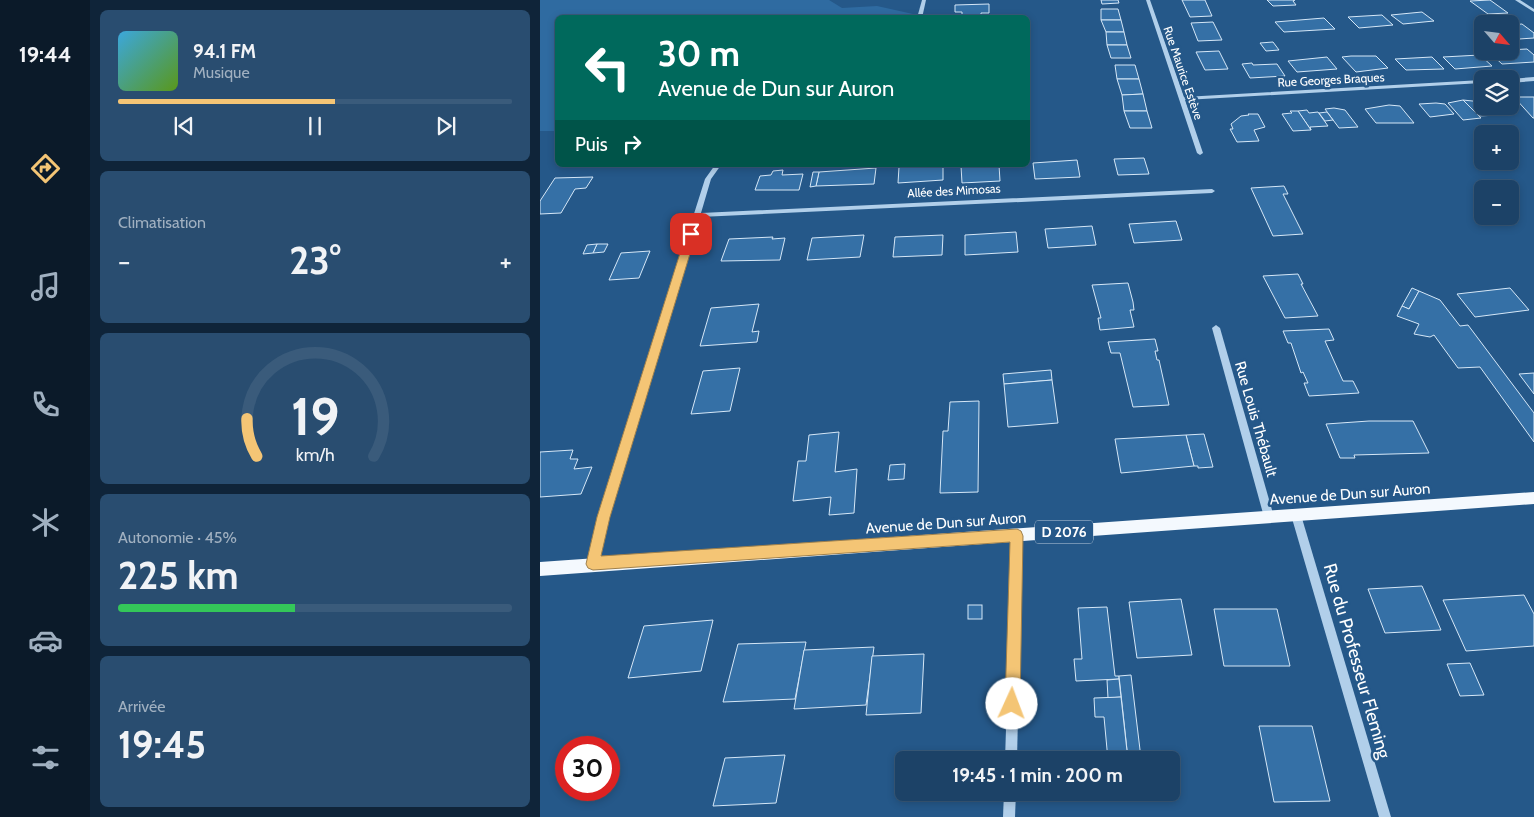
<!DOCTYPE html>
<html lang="fr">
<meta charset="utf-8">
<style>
:root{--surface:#1c4267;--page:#294d70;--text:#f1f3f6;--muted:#a0b0c0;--line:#3a5b7b;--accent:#f4c575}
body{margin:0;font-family:Cabin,sans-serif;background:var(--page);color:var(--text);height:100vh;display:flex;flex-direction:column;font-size:19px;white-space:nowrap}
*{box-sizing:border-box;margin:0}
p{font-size:16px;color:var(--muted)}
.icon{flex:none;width:28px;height:28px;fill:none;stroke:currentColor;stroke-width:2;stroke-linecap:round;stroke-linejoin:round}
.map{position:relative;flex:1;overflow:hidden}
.drawer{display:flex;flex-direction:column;gap:10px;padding:10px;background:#0f2439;width:450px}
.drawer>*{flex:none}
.top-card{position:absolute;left:15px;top:15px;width:475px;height:152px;border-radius:8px;box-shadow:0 2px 8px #0003,0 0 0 1px var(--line);background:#00695c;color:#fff;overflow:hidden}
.needle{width:32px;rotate:118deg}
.tools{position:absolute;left:934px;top:15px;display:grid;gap:10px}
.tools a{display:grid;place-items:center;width:45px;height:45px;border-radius:8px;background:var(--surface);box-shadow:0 2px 8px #0003,0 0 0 1px var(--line);font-size:25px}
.speed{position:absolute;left:15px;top:736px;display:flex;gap:10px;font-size:25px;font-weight:700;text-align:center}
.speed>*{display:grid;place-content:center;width:65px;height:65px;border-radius:50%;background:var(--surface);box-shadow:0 2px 8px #0003,0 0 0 1px var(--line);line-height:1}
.speed .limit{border:8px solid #d22;background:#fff;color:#111}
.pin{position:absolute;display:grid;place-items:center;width:42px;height:42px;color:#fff;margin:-21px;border-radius:10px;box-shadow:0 2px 8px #0006}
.me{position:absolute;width:55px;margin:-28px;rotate:2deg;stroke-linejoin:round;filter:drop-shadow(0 0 4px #0008)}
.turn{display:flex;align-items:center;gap:18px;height:105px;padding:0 20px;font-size:22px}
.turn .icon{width:65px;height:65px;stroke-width:2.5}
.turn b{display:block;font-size:35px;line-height:42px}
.then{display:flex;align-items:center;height:48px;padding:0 20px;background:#0003;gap:10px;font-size:19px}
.big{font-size:38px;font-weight:700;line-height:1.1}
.drawer .tile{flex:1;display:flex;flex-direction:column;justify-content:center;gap:8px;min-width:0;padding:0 18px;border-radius:8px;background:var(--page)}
.drawer .dial{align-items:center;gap:0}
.dial svg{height:130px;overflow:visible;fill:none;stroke:var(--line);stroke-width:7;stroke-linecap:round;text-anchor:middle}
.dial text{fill:var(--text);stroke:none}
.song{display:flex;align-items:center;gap:15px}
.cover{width:60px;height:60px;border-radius:8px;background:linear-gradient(135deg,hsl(200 70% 55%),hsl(90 70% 35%))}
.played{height:5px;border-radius:2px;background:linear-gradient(90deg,var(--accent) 55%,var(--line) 55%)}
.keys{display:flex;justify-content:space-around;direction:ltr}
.heat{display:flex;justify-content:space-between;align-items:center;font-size:28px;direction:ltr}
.charge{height:8px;border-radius:4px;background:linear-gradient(90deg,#34c759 45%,var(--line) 0)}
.trip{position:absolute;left:355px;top:751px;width:285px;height:50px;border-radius:8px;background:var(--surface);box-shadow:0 2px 8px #0003,0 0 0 1px var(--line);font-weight:700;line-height:50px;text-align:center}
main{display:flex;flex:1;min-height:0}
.menu{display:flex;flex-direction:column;width:90px;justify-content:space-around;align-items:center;background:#0b1a29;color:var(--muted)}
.menu .icon{width:35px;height:35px}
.menu .on{color:var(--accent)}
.menu b{font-size:22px;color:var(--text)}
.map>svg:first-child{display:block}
</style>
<main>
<nav class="menu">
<b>19:44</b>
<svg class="icon on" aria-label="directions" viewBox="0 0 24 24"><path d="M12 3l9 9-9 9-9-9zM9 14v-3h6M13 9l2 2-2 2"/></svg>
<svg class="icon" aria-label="music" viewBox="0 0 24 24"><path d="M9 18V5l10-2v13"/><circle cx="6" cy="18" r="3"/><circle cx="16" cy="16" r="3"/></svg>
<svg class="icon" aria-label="phone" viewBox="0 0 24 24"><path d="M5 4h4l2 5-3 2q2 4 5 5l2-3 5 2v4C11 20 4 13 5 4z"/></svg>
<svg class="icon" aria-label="climate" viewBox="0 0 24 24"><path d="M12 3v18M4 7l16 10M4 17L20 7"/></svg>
<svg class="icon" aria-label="car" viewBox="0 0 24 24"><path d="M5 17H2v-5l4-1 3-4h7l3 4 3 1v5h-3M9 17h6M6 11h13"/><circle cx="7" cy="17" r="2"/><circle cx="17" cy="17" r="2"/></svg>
<svg class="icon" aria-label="filters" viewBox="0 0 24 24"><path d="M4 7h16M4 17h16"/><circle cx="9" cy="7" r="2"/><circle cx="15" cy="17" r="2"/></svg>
</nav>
<section class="drawer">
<div class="tile">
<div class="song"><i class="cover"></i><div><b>94.1 FM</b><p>Musique</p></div></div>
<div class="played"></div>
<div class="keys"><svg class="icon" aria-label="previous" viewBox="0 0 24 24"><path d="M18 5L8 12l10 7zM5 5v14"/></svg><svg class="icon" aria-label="pause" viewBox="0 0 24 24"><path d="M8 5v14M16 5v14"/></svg><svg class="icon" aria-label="next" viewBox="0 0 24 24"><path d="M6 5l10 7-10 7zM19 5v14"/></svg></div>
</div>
<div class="tile"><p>Climatisation</p>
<div class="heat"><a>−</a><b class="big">23°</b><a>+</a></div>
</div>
<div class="tile dial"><svg viewBox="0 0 100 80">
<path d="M14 69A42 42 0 1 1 86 69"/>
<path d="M14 69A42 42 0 0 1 8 46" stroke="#f4c575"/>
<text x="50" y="56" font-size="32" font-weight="700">19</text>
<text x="50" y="72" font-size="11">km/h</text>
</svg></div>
<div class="tile"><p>Autonomie · 45%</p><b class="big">225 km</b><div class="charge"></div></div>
<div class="tile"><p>Arrivée</p><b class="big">19:45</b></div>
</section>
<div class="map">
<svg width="994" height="817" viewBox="0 0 994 817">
<rect width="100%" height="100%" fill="#255889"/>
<!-- green -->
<polygon fill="#2f6ba1" points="0,0 289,0 302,8 337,6 373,14 371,18 18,18 17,131 0,131"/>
<!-- building -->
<g fill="#3570a6" stroke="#d5e7f7">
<polygon points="561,0 578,0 579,3 562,4"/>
<polygon points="642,0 665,0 672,16 650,17"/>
<polygon points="727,0 755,0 753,1 756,5 733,6"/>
<polygon points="950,0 968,13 948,14 930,1"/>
<polygon points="449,4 449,13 441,13 441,18 422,18 422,12 415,12 415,5"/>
<polygon points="561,9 578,9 581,20 561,20"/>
<polygon points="882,12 894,21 863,24 851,15"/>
<polygon points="842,15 853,25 819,28 808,17"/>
<polygon points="784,18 795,29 744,32 735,22"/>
<polygon points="561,20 581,20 584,32 566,32"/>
<polygon points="673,22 682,40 658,41 651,23"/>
<polygon points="982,24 994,33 994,38 979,39 970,31 970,25"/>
<polygon points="566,32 584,32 587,45 567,45"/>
<polygon points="733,42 739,50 726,51 720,43"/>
<polygon points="567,45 587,45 591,58 571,58"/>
<polygon points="987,49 994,55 994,62 962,64 948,51"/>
<polygon points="679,51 688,69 665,70 656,52"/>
<polygon points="940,55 952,66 915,69 903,57"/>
<polygon points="811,56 836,56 848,68 816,72 802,57"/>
<polygon points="787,57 797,69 757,72 748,61"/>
<polygon points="892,57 904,69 866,70 855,59"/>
<polygon points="712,63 713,65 737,64 745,76 710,78 702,64"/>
<polygon points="575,65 595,65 599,79 577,79"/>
<polygon points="577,79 599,79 603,94 582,95"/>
<polygon points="603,94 607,111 584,111 582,95"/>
<polygon points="974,97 994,97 994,118 993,118"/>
<polygon points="923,100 942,102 942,106 948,106 957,115 939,116 941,118"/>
<polygon points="923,100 941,118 923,120 908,103"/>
<polygon points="896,103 905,104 914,114 890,117 879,104"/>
<polygon points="849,105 860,106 874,123 836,123 825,109"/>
<polygon points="794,108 805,110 818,127 799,128 785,109"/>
<polygon points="767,110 769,113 778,112 788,126 770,127 771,130 758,111"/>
<polygon points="584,111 607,111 612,128 590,128"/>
<polygon points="750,111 758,111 771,130 753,131 742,114 752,113"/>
<polygon points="787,112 793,120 785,121 779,113"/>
<polygon points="708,114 718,114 725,127 714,130 719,141 697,142 690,129 693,129 691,124 701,116 709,115"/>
<polygon points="604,158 609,174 578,175 574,159"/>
<polygon points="537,160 540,177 495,179 493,163"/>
<polygon points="403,165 403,180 358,183 359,167"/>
<polygon points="459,165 460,181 422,183 421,166"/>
<polygon points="336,168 334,184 276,186 279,172"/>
<polygon points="243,170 242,175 263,174 259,190 215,190 220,176 231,175 233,171"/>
<polygon points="273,172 279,172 276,186 270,187"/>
<polygon points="53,177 46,188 35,189 21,213 0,214 0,201 15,178"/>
<polygon points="744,186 748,194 743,194 763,234 733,236 711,188"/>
<polygon points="636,221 642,240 594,243 589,224"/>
<polygon points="552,226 556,245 508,248 505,229"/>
<polygon points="476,232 478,252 425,255 425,235"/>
<polygon points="324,235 320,257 267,260 272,238"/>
<polygon points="403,235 402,255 353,257 355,237"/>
<polygon points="233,237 232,239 245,238 240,260 181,261 189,239"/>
<polygon points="57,244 68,244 64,252 53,253"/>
<polygon points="57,244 53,253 43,254 47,245"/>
<polygon points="110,251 99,278 69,280 81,253"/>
<polygon points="758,274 763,284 761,284 778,316 745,318 723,276"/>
<polygon points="588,283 593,302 594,310 590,310 594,327 560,330 558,318 561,318 552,285"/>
<polygon points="872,288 879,291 869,309 862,306"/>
<polygon points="970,288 989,310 935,317 917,294"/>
<polygon points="879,291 900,300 920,326 928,325 994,413 994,442 940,367 918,368 894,335 890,337 874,334 879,324 857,316 862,306 869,309"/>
<polygon points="219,304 212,332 219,331 217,342 160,346 171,308"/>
<polygon points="789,329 794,340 785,341 803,381 813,381 819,393 769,396 764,383 768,383 763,372 761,373 751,343 748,343 743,331"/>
<polygon points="615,339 618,351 615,351 617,360 619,360 629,405 593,407 580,353 571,353 568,342"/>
<polygon points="200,368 190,411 151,414 163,371"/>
<polygon points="511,370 512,380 464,384 463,374"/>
<polygon points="994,373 994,394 979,374"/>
<polygon points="512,380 518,423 468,427 464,384"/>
<polygon points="439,401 438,492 400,493 403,431 408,431 410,402"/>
<polygon points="829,421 873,421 889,453 814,455 815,458 800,458 786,424"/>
<polygon points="299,432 295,472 317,469 314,513 289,515 291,497 253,501 258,461 266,461 269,435"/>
<polygon points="664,434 673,467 658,468 658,466 654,466 646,435"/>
<polygon points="646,435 654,466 581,473 575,439"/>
<polygon points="33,450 30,459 38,459 34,469 52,467 41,494 0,497 0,452"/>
<polygon points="365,464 364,479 348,480 350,465"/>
<polygon points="882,586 901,630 845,633 828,589"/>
<polygon points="984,595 994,614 994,646 926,651 903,600"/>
<polygon points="641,599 652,655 597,658 589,602"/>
<rect x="428" y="605" width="14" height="14"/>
<polygon points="567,607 575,676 579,676 579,679 536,681 534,659 542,659 538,608"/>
<polygon points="674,609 737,609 750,666 684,666"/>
<polygon points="173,620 161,671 88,678 104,626"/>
<polygon points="266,642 255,699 183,702 198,644"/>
<polygon points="334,647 326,705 254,709 264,650"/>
<polygon points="384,654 381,713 326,715 332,656"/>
<polygon points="930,663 944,695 920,696 907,664"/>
<polygon points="591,675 601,758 588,759 579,676"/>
<polygon points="579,679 581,697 568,698 567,680"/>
<polygon points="581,697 588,760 568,760 564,717 555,717 554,698"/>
<polygon points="719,726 772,726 790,801 734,802"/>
<polygon points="245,755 236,803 173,806 185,758"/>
</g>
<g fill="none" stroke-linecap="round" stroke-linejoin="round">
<!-- minor -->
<g fill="#b1cfea" fill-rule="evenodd">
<polygon points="382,0 386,0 382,18 377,18"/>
<polygon points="606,0 610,0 644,97 942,80 942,83 645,100 663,153 660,155 657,153"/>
<polygon points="975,0 980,0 994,9 994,12"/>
<polygon points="994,77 994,81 970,83 970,79"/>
<polygon points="175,165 181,165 171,179 161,213 672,189 675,191 672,193 160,217 68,517 58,564 57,568 53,569 49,568 48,564 58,517 165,179"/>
<polygon points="676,325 680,328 734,517 732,520 729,522 726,520 724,517 672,328"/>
<polygon points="756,510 759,512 761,515 851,817 839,817 751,515 753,512"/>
<polygon points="477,531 481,533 482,536 477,760 465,760 472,536 473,533"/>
<polygon points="464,792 476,792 475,817 463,817"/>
</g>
<!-- major -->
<polygon fill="#f4f9fe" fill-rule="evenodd" points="994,492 994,504 0,576 0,562"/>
</g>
<!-- route -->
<polygon fill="#f4c575" stroke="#9f804c" points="151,231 156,234 70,517 61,556 477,529 481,531 483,536 480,704 478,709 472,712 467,709 465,704 470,542 53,570 48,568 46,564 57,517 146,234"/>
<g text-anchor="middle" stroke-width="5" stroke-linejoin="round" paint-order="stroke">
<!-- far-street labels -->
<g font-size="12" fill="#fff" stroke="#255889">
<text transform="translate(643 73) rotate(71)" y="4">Rue Maurice Estève</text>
<text transform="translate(791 80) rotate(-3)" y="4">Rue Georges Braques</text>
<text transform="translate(414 191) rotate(-3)" y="4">Allée des Mimosas</text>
</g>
<!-- shield labels -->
<rect fill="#255889" stroke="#becddc" stroke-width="1" x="495" y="520.5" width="58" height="23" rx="4"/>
<g font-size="14" font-weight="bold" fill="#fff">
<text x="524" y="537">D 2076</text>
</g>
<!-- street labels -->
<g font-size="15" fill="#fff" stroke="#255889">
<text transform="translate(716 419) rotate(74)" y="5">Rue Louis Thébault</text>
<text transform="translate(810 494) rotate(-4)" y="5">Avenue de Dun sur Auron</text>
<text transform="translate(406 523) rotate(-4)" y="5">Avenue de Dun sur Auron</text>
</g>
<!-- near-street labels -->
<g font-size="18" fill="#fff" stroke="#255889">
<text transform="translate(817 661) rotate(74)" y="6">Rue du Professeur Fleming</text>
</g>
</g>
</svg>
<div class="tools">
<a><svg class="needle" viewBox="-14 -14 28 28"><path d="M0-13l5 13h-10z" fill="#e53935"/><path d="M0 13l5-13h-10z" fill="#a0b0c0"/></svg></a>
<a><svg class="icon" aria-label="layers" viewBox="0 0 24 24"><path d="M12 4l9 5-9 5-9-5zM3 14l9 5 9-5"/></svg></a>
<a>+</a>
<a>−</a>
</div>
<div class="speed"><div class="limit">30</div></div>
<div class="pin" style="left:151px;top:234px;background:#d93025"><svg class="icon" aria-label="arrive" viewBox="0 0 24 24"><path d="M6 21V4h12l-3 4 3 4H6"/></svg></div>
<svg class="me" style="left:472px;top:704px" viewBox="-20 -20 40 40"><circle r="19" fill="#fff"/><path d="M0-13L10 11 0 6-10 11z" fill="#f4c575"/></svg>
<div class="trip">19:45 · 1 min · 200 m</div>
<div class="top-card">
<div class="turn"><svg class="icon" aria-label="left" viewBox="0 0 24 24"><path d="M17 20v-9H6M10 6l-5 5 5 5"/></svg><div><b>30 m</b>Avenue de Dun sur Auron</div></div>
<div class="then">Puis<svg class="icon" aria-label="right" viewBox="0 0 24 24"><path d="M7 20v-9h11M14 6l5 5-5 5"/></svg></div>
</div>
</div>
</main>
